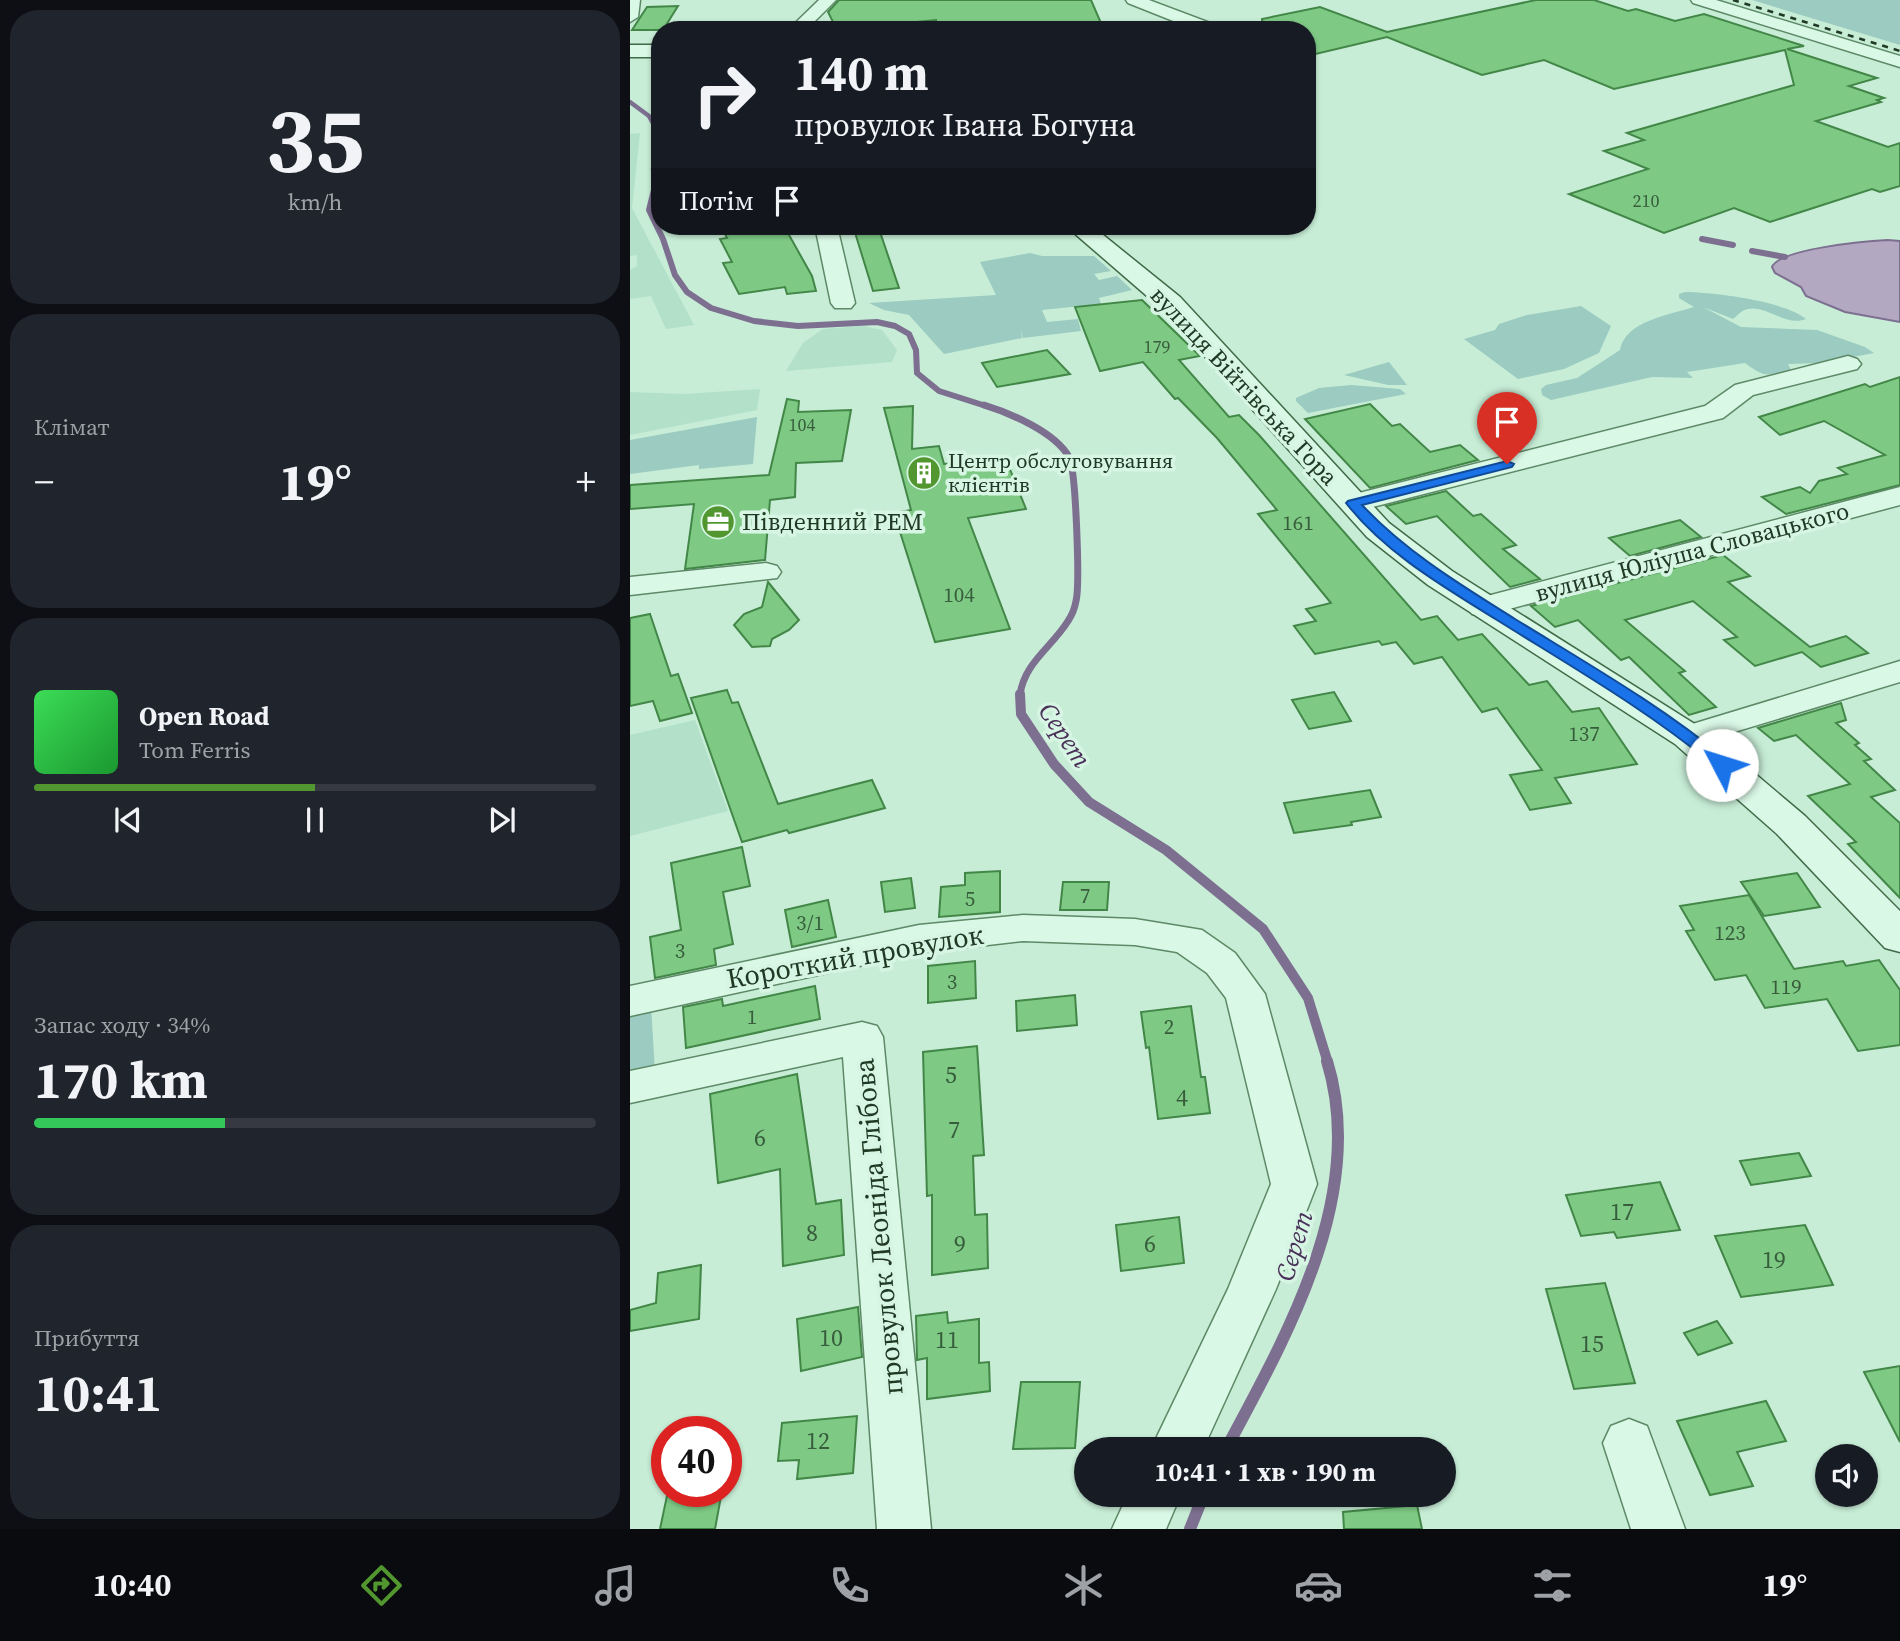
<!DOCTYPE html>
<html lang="uk">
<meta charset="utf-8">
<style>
:root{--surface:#171b24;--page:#20242c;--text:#f1f3f6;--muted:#9ea1a6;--line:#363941;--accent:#51962f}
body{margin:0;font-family:"Source Serif 4",serif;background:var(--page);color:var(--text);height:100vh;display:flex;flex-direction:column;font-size:26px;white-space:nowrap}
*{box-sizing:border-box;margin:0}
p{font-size:23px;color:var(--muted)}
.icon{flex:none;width:38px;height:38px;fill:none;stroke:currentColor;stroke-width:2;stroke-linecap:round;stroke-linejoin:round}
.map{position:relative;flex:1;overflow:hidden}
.drawer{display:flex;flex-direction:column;gap:10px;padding:10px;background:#0d0f14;width:630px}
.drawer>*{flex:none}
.banner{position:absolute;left:21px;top:21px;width:665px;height:214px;border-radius:28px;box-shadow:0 2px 5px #0004;background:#171b24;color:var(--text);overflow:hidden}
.buttons{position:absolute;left:1185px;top:1444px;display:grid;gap:14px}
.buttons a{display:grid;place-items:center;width:63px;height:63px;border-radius:50%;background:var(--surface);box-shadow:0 2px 5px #0004;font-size:35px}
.speed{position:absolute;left:21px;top:1416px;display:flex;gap:14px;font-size:35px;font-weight:700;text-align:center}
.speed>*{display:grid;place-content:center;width:91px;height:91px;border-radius:50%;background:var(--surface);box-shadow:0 2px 5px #0004;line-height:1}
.speed .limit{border:10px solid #d22;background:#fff;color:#111}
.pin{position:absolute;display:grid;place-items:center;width:60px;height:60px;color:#fff;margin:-72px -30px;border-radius:50% 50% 50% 0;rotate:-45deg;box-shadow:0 0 7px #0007}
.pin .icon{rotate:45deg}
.me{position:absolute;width:77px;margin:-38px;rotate:310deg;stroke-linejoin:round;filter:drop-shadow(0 0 5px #0008)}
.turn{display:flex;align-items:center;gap:24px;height:147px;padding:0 28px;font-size:32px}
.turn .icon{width:91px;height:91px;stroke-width:2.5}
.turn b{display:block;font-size:49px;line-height:60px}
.then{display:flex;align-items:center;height:66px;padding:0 28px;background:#0003;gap:14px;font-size:26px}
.big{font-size:52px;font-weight:700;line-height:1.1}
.drawer .card{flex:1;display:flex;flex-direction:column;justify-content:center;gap:10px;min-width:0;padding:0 24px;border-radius:28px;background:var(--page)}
.drawer .dial{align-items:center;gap:0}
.dial b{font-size:91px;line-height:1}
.song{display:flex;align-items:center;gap:21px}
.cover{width:84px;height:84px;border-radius:10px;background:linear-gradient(135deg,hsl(130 70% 55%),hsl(130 70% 35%))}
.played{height:7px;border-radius:4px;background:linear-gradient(90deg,var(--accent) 50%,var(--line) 50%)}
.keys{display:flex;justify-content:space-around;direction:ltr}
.heat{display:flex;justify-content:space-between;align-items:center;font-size:38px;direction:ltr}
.charge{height:10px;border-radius:5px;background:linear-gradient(90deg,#34c759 34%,var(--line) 0)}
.trip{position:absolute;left:444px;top:1437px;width:382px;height:70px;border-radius:35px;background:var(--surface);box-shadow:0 2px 5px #0004;font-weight:700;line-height:70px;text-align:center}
.menu{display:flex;height:112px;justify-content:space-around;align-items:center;background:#090b0e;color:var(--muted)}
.menu .icon{width:49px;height:49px}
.menu .current{color:var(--accent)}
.menu b{font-size:32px;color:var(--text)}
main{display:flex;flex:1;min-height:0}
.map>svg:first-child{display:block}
</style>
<main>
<section class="drawer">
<div class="card dial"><b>35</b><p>km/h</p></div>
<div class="card"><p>Клімат</p>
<div class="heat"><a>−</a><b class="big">19°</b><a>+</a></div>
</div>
<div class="card">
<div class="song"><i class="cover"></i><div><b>Open Road</b><p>Tom Ferris</p></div></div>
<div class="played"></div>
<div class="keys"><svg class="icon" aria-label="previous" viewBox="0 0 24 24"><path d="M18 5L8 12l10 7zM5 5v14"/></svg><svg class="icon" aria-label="pause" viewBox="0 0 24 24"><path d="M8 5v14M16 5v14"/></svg><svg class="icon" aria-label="next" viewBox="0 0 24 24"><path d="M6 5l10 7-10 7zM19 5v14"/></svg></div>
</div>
<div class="card"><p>Запас ходу · 34%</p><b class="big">170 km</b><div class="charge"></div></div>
<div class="card"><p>Прибуття</p><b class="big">10:41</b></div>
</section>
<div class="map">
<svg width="1270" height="1529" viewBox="0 0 1270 1529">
<rect width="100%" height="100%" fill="#c7edd6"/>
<!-- farmland -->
<g fill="#b2e0c9">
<polygon points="10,133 2,208 64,325 36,329 21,296 0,299 0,270 7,266 7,255 0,256 0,134"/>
<polygon points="233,326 252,330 267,350 262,362 156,371 173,343 193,329"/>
<polygon points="130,389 127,410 0,435 0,392 54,394"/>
<polygon points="65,720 98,811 0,836 0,735"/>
</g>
<!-- green -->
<g fill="#9bcbc1">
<polygon points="1122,0 1270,0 1270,45"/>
<polygon points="400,253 412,256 464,256 481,271 464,274 469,280 487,276 502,290 469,298 471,304 412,310 417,322 448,319 451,331 393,338 391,330 392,338 314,354 279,315 254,310 239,303 366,295 350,262"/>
<path d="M1055,292C1082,292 1155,301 1176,319C1154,328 1131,299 1111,312C1108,314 1106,317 1103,319L1073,307L1111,327L1187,330L1235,347L1244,353L1190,363L1158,364L1161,370C1137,376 1135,378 1115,363L1057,372L1063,378L1022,377L921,400L912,395L911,389L916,385L947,378L990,350C995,321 1039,315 1064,307L1049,298V294Z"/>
<polygon points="951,306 981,326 969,353 934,369 888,379 834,339 865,330 869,324 897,315"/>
<polygon points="759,362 777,385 758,385 714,375"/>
<polygon points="721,385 770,389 776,394 678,413 666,401 666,398 689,388"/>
<polygon points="127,417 123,464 69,469 69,465 0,474 0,440"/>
<polygon points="21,1005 25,1072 0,1078 0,1011"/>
</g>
<!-- water -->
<path fill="#b2a8c1" stroke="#7d6f90" stroke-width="2" d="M1258,240L1270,241V322L1215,312L1176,296L1171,287L1145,273L1142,267C1149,249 1236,241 1258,240Z"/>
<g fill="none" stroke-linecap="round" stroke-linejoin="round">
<!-- stream-far4 -->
<g stroke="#7d6f90" stroke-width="4.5">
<polyline points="0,102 19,116 30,136"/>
<polyline points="28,179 23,169 30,140"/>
</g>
<!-- stream-far3 -->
<g stroke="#7d6f90" stroke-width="6">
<polyline points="27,178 19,210 33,239 45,275 57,292 81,308 124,321 168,326 247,322 265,326 279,334 286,350 287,373 309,391 359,407"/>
<polyline points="1072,239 1103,245"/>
<polyline points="1122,251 1155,257"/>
</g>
<!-- stream-far2 -->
<path stroke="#7d6f90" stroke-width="7" d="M354,405C380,413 425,432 439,457C446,469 450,585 446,601C445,607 442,615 438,621C422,647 394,663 390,695"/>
<!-- stream-far1 -->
<polyline stroke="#7d6f90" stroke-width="10" points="390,694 391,714 424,764 459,802 536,850 633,929 678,998 698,1063"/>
<!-- stream -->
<g stroke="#7d6f90" stroke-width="12">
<path d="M596,1449C657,1335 738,1194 697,1061"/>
<polyline points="560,1529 574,1494"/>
</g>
</g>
<!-- building -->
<g fill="#7eca85" stroke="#438748" stroke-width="2">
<polygon points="209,0 461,0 474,30 306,30 306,20 234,27 236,30 207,30 198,12"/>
<polygon points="906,0 964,0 998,11 1006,9 1045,21 1074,14 1174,46 1157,49 1247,78 1219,86 1254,98 1247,100 1251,102 1186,121 1258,147 1270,143 1270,186 1250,192 1242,189 1140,222 1104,208 1034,233 939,194 1018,169 974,151 1014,140 997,133 1164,85 1155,50 984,89 914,60 852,75 757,37 677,56 677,30 633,30 632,19 690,7 757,32"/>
<polygon points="48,6 33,30 2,30 17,7"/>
<polygon points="109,226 154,226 182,276 186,291 157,294 155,287 109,294 93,263 102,262 90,239 97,238 95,234 111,231"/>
<polygon points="223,226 248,226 269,288 243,291"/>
<polygon points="512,300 570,356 549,360 599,417 609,415 629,435 791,620 807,616 828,640 852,634 899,685 917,681 942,712 969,708 1007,764 925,778 941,803 900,810 880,775 912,770 867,708 852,712 812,657 784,664 766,642 752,645 749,641 685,654 664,626 686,621 676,609 701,603 628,514 647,510 587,438 548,398 545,399 513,362 470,371 445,307"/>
<polygon points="417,350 440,374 367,387 352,363"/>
<polygon points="1270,377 1270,485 1156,514 1132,497 1170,487 1180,493 1189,481 1217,474 1208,468 1255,455 1194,421 1150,435 1129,417 1235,384 1240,387"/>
<polygon points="157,399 169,401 168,412 221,410 212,461 166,463 165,497 140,500 135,560 55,569 64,504 0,509 0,485 139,475"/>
<polygon points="740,404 762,426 770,424 800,452 830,445 848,460 740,488 675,419"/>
<polygon points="283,406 282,449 309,446 314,464 375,457 396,509 338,518 380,629 305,642 264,513 281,510 254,408"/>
<polygon points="816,491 843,516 851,514 886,545 873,549 910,579 880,587 807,516 776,524 756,506"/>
<polygon points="1050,520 1071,537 1000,556 979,538"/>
<polygon points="1093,555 1120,576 1098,582 1180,647 1216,636 1238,653 1191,667 1172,652 1125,666 1094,640 1107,637 1063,601 995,620 1055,671 1049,673 1086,707 1059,715 999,657 991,660 948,620 925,627 901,606"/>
<polygon points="138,582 169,620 159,630 142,639 140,646 122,647 104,625 114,614 132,607"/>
<polygon points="20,614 41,676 48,674 62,713 30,721 23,701 0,706 0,618"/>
<polygon points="97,690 102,703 108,702 148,804 242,780 255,808 159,833 157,830 112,842 61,698"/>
<polygon points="704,692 721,721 679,729 662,700"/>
<polygon points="1211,703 1216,720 1206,723 1229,743 1225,745 1241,759 1234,761 1265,790 1241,797 1270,823 1270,898 1218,844 1226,842 1178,796 1220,784 1166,735 1144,741 1128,728"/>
<polygon points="740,790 751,817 721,822 722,825 664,833 654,803"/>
<polygon points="112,847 120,886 93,892 103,944 84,949 86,965 25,978 20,937 51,930 41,863"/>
<polygon points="370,871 370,912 309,917 311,887 335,885 335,873"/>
<polygon points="1167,873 1190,907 1134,916 1111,882"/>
<polygon points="281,878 285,908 255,912 251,882"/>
<polygon points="433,882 479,882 477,910 430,910"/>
<polygon points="1119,895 1164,969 1213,961 1216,966 1249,960 1270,990 1270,1045 1228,1051 1197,999 1135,1008 1116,975 1085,980 1056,931 1064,930 1050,906"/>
<polygon points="198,900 206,937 162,947 155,910"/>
<polygon points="345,961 346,998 298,1003 298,966"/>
<polygon points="185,986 190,1019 56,1048 53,1007 92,999 93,1006"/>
<polygon points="445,995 447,1025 387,1031 386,1001"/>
<polygon points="561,1006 571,1077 575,1077 580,1113 528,1119 519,1047 516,1048 511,1012"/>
<polygon points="347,1046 354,1155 343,1156 345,1215 357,1214 358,1268 302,1275 302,1195 297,1196 293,1052"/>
<polygon points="167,1074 186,1204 211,1200 214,1255 153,1266 150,1169 88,1183 80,1094"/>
<polygon points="1169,1153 1181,1176 1121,1185 1110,1161"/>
<polygon points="1030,1182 1050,1230 987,1238 984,1232 951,1236 936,1195"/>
<polygon points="549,1217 554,1263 491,1271 486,1225"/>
<polygon points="1175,1225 1203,1285 1111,1297 1085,1236"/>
<polygon points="71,1265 69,1319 0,1331 0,1310 26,1303 28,1273"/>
<polygon points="975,1283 1005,1383 944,1389 916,1289"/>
<polygon points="228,1307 232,1357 171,1371 167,1319"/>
<polygon points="317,1312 318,1323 349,1319 349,1363 359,1362 360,1391 297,1399 297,1358 287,1360 286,1316"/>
<polygon points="1087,1321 1102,1343 1068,1355 1054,1333"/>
<polygon points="1270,1366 1270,1442 1234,1372"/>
<polygon points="391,1382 450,1382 445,1448 383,1449"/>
<polygon points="1136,1401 1156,1441 1107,1452 1123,1486 1080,1495 1047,1421"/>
<polygon points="227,1416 223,1473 167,1479 169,1460 148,1461 152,1423"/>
<polygon points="38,1491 92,1491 85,1529 30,1529"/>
<polygon points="787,1505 792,1529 714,1529 713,1512"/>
</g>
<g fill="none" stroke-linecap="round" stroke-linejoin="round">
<!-- street casing -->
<g stroke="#5d8966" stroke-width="3">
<g id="street">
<polygon points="0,0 10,0 8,17 0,22"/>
<polygon points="189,0 206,0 176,30 158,30"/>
<polygon points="496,0 519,0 588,26 590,30 566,30 498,3"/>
<polygon points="1061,0 1086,0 1270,56 1270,67 1063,3"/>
<polygon points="185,226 207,226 225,303 221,308 205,308 201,303"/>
<polygon points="1218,356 1227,359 1231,364 1227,369 1123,395 1093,418 723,512 713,509 709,503 713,497 1075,406 1105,385"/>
<polygon points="1270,487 1270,505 853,616 842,614 837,607 842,600"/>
<polygon points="136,563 147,566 151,572 147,578 0,595 0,577"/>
<polygon points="1270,661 1270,682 1058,746 1046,743 1041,736 1046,729"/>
<polygon points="393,915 505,919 572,930 605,953 635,994 687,1184 646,1289 573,1449 521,1449 598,1289 641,1184 596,998 577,973 547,952 505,945 393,941 289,953 0,1016 0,986 289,925"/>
<polygon points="232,1022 247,1026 253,1037 301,1529 247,1529 213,1057 0,1103 0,1071"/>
<polygon points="999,1419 1017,1426 1055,1529 1001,1529 973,1443 981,1426"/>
<polygon points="498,1494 551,1494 536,1529 482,1529"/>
</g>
</g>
<!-- secondary casing -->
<g stroke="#406a48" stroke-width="3">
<g id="secondary">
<rect x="0" y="45" width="30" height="12"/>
<polygon points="436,226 462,226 550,297 759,523 822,571 1071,728 1175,816 1270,911 1270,952 1255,948 1147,834 1045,744 798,585 737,537 532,309"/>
</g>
</g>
<!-- street -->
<use href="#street" fill="#daf8e6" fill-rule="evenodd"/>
<!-- secondary -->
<use href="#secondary" fill="#daf8e6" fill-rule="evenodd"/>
<!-- rail -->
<polyline stroke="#203924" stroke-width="2.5" stroke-dasharray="6 6" stroke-linecap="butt" points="1103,0 1270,51"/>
</g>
<!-- route -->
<path fill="#1a73e8" stroke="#114b97" stroke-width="2" d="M877,461L884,464L882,467L732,505C776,552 831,585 885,619C958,664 1032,706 1098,761L1100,765L1098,768H1087C1019,711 942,667 867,620C814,587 755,553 716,503L718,501Z"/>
<!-- icons -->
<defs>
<g id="building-disc" transform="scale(1.75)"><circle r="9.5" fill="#51962f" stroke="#d6f5e2"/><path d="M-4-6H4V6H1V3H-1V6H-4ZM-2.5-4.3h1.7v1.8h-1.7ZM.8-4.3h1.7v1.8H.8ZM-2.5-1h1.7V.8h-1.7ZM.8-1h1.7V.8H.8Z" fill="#fff"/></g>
<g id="office-disc" transform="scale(1.75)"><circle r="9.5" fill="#51962f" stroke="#d6f5e2"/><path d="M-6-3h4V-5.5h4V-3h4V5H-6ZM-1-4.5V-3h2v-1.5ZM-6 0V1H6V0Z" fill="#fff"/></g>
</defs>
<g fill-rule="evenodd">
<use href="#building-disc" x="294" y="473"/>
<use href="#office-disc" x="88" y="522"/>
</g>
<g text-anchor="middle" stroke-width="7" stroke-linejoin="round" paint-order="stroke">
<!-- far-number labels -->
<g font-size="18" fill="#385d3c">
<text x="1016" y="207">210</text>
<text x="527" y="353">179</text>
<text x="172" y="431">104</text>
</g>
<!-- far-poi labels -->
<g font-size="21" fill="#203924" stroke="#d6f5e2" text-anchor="start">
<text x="318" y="468">Центр обслуговування<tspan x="318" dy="24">клієнтів</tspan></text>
</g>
<!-- number labels -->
<g font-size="21" fill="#385d3c">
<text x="668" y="530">161</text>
<text x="329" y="602">104</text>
<text x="954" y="741">137</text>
<text x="455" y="903">7</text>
<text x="340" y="906">5</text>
<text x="180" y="930">3/1</text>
<text x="1100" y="940">123</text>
<text x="50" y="958">3</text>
<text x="322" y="989">3</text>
<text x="1156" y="994">119</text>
<text x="122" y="1024">1</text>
<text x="539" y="1034">2</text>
</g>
<!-- street labels -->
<g font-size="24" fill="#203924" stroke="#d6f5e2">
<text transform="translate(614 386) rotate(47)" y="8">вулиця Війтівська Гора</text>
<text transform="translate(1062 552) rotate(-15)" y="8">вулиця Юліуша Словацького</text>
</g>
<!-- poi labels -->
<g font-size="24" fill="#203924" stroke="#d6f5e2" text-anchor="start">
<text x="112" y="530">Південний РЕМ</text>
</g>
<!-- near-number labels -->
<g font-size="24" fill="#385d3c">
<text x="321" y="1083">5</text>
<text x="552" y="1106">4</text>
<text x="324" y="1138">7</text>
<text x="130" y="1146">6</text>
<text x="992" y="1220">17</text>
<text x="182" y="1241">8</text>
<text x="330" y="1252">9</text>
<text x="520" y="1252">6</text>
<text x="1144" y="1268">19</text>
<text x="201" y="1346">10</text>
<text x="317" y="1348">11</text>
<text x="962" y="1352">15</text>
<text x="188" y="1449">12</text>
</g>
<!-- water labels -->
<g font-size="26" font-style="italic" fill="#493058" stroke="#d6f5e2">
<text transform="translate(435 735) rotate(56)" y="9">Серет</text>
<text transform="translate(664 1246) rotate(-73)" y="9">Серет</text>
</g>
<!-- near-street labels -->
<g font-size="28" fill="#203924" stroke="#d6f5e2">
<text transform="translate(225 956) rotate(-10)" y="10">Короткий провулок</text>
<text transform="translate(248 1227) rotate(-95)" y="10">провулок Леоніда Глібова</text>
</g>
</g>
</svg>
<div class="buttons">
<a><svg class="icon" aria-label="sound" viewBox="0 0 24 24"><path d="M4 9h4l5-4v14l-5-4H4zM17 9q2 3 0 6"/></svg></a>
</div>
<div class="speed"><div class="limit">40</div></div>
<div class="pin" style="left:877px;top:464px;background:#d93025"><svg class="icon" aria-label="arrive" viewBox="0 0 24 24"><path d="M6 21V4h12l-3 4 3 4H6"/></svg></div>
<svg class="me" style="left:1092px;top:765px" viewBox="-20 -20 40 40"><circle r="19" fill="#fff"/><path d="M0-13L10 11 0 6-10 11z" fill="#1a73e8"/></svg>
<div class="trip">10:41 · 1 хв · 190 m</div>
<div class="banner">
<div class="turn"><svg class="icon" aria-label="right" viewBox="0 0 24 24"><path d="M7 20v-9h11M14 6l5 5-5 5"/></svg><div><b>140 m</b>провулок Івана Богуна</div></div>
<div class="then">Потім<svg class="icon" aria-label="arrive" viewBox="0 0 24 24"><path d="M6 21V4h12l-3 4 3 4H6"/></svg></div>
</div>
</div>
</main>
<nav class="menu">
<b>10:40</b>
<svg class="icon current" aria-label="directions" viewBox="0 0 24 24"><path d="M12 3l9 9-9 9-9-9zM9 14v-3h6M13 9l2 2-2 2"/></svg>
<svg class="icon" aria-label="music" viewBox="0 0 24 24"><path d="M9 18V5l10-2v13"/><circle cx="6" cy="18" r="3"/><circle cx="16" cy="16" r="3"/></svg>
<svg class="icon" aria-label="phone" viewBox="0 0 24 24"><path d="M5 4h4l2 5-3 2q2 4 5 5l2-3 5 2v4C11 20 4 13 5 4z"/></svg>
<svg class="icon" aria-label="climate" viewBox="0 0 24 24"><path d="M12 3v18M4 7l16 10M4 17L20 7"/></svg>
<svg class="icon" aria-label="car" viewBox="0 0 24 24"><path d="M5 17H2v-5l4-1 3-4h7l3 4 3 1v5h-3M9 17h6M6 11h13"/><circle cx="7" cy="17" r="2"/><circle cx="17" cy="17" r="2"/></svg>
<svg class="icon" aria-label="filters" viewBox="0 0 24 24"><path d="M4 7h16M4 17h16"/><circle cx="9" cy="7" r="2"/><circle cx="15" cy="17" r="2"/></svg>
<b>19°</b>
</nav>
